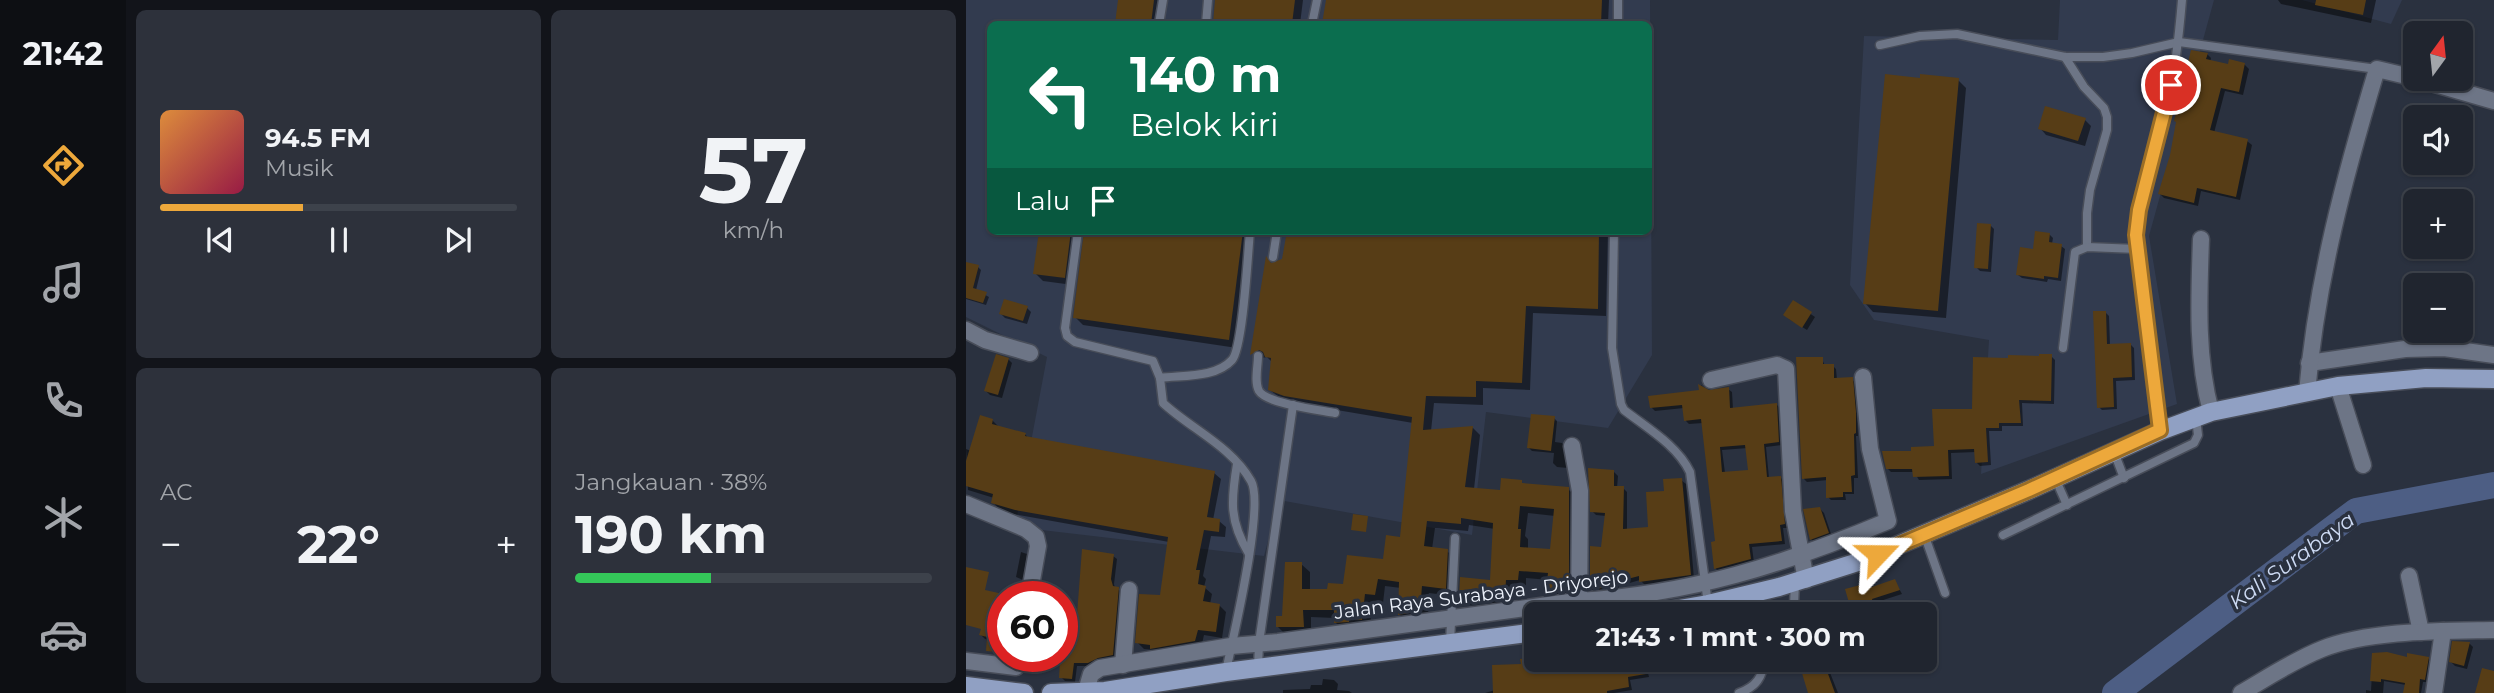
<!DOCTYPE html>
<html lang="id">
<meta charset="utf-8">
<style>
:root{--surface:#20252f;--page:#2d313b;--text:#f1f3f6;--muted:#a2a5aa;--line:#3d424b;--accent:#eda83b}
body{margin:0;font-family:Montserrat,sans-serif;background:var(--page);color:var(--text);height:100vh;display:flex;flex-direction:column;font-size:26px;white-space:nowrap}
*{box-sizing:border-box;margin:0}
p{font-size:23px;color:var(--muted)}
.icon{flex:none;width:38px;height:38px;fill:none;stroke:currentColor;stroke-width:2;stroke-linecap:round;stroke-linejoin:round}
.map{position:relative;flex:1;overflow:hidden}
.panel{display:flex;flex-direction:column;gap:10px;padding:10px;background:#12141a;width:840px}
.panel>*{flex:none}
.banner{position:absolute;left:21px;top:21px;width:665px;height:214px;border-radius:10px;box-shadow:0 2px 5px #0004,0 0 0 2px var(--line);background:#0b6e4f;color:#fff;overflow:hidden}
.needle{width:46px;rotate:15deg}
.buttons{position:absolute;left:1437px;top:21px;display:grid;gap:14px}
.buttons a{display:grid;place-items:center;width:70px;height:70px;border-radius:10px;background:var(--surface);box-shadow:0 2px 5px #0004,0 0 0 2px var(--line);font-size:35px}
.speed{position:absolute;left:21px;top:581px;display:flex;gap:14px;font-size:35px;font-weight:700;text-align:center}
.speed>*{display:grid;place-content:center;width:91px;height:91px;border-radius:50%;background:var(--surface);box-shadow:0 2px 5px #0004,0 0 0 2px var(--line);line-height:1}
.speed .limit{border:10px solid #d22;background:#fff;color:#111}
.pin{position:absolute;display:grid;place-items:center;width:60px;height:60px;color:#fff;margin:-30px;border:4px solid #fff;border-radius:50%;box-shadow:0 2px 7px #0007}
.me{position:absolute;width:77px;margin:-38px;rotate:67deg;stroke-linejoin:round;filter:drop-shadow(0 0 5px #0008)}
.turn{display:flex;align-items:center;gap:24px;height:147px;padding:0 28px;font-size:32px}
.turn .icon{width:91px;height:91px;stroke-width:2.5}
.turn b{display:block;font-size:49px;line-height:60px}
.then{display:flex;align-items:center;height:66px;padding:0 28px;background:#0003;gap:14px;font-size:26px}
.big{font-size:52px;font-weight:700;line-height:1.1}
.panel .tile{flex:1;display:flex;flex-direction:column;justify-content:center;gap:10px;min-width:0;padding:0 24px;border-radius:10px;background:var(--page)}
.panel .dial{align-items:center;gap:0}
.dial b{font-size:91px;line-height:1}
.song{display:flex;align-items:center;gap:21px}
.cover{width:84px;height:84px;border-radius:10px;background:linear-gradient(135deg,hsl(30 70% 55%),hsl(340 70% 35%))}
.played{height:7px;border-radius:4px;background:linear-gradient(90deg,var(--accent) 40%,var(--line) 40%)}
.keys{display:flex;justify-content:space-around;direction:ltr}
.heat{display:flex;justify-content:space-between;align-items:center;font-size:38px;direction:ltr}
.charge{height:10px;border-radius:5px;background:linear-gradient(90deg,#34c759 38%,var(--line) 0)}
.panel .tiles{flex:1;display:grid;gap:10px;grid-template-columns:repeat(2,1fr)}
.trip{position:absolute;left:558px;top:602px;width:413px;height:70px;border-radius:10px;background:var(--surface);box-shadow:0 2px 5px #0004,0 0 0 2px var(--line);font-weight:700;line-height:70px;text-align:center}
main{display:flex;flex:1;min-height:0}
.menu{display:flex;flex-direction:column;width:126px;justify-content:space-around;align-items:center;background:#0d0f13;color:var(--muted)}
.menu .icon{width:49px;height:49px}
.menu .on{color:var(--accent)}
.menu b{font-size:32px;color:var(--text)}
.map>svg:first-child{display:block}
</style>
<main>
<nav class="menu">
<b>21:42</b>
<svg class="icon on" aria-label="directions" viewBox="0 0 24 24"><path d="M12 3l9 9-9 9-9-9zM9 14v-3h6M13 9l2 2-2 2"/></svg>
<svg class="icon" aria-label="music" viewBox="0 0 24 24"><path d="M9 18V5l10-2v13"/><circle cx="6" cy="18" r="3"/><circle cx="16" cy="16" r="3"/></svg>
<svg class="icon" aria-label="phone" viewBox="0 0 24 24"><path d="M5 4h4l2 5-3 2q2 4 5 5l2-3 5 2v4C11 20 4 13 5 4z"/></svg>
<svg class="icon" aria-label="climate" viewBox="0 0 24 24"><path d="M12 3v18M4 7l16 10M4 17L20 7"/></svg>
<svg class="icon" aria-label="car" viewBox="0 0 24 24"><path d="M5 17H2v-5l4-1 3-4h7l3 4 3 1v5h-3M9 17h6M6 11h13"/><circle cx="7" cy="17" r="2"/><circle cx="17" cy="17" r="2"/></svg>
</nav>
<section class="panel">
<div class="tiles">
<div class="tile">
<div class="song"><i class="cover"></i><div><b>94.5 FM</b><p>Musik</p></div></div>
<div class="played"></div>
<div class="keys"><svg class="icon" aria-label="previous" viewBox="0 0 24 24"><path d="M18 5L8 12l10 7zM5 5v14"/></svg><svg class="icon" aria-label="pause" viewBox="0 0 24 24"><path d="M8 5v14M16 5v14"/></svg><svg class="icon" aria-label="next" viewBox="0 0 24 24"><path d="M6 5l10 7-10 7zM19 5v14"/></svg></div>
</div>
<div class="tile dial"><b>57</b><p>km/h</p></div>
<div class="tile"><p>AC</p>
<div class="heat"><a>−</a><b class="big">22°</b><a>+</a></div>
</div>
<div class="tile"><p>Jangkauan · 38%</p><b class="big">190 km</b><div class="charge"></div></div>
</div>
</section>
<div class="map">
<svg width="1528" height="693" viewBox="0 0 1528 693">
<rect width="100%" height="100%" fill="#2a313f"/>
<!-- built -->
<g fill="#323b4f" fill-rule="evenodd">
<path d="M0,0H684L686,355L642,428L520,412L506,535L313,500L298,556L49,527L81,357L0,317ZM24,24H682V231H24Z"/>
<polygon points="1094,0 1248,0 1183,236 1211,404 1015,474 1023,340 908,320 884,285 898,36 1092,40"/>
<polygon points="1336,0 1436,0 1425,24"/>
</g>
<!-- shadow -->
<g fill="#0007" fill-rule="evenodd">
<polygon points="154,0 196,0 193,24 150,24"/>
<polygon points="250,0 337,0 334,24 248,24"/>
<polygon points="362,0 643,0 642,24 358,24"/>
<polygon points="1312,0 1410,0 1405,23 1315,4"/>
<polygon points="1241,54 1245,58 1244,62 1263,66 1278,64 1283,69 1277,95 1259,91 1248,133 1281,141 1286,145 1274,200 1235,191 1232,206 1198,198 1194,194"/>
<polygon points="955,80 992,80 1000,88 980,318 907,312 899,303"/>
<polygon points="1119,120 1125,126 1119,146 1080,135 1074,128"/>
<polygon points="1024,225 1028,229 1025,272 1014,271 1010,267"/>
<polygon points="75,231 287,231 271,348 117,325 109,317 120,233 117,233 113,239 107,285 77,281 69,273"/>
<path d="M323,231H642L640,316L567,313L564,390L517,388V405L468,403L465,431L506,427L514,435L508,489L536,492L555,482L559,485L602,489L610,497V597H590L582,589L583,580L560,578V588L547,587L546,605L514,603L513,606L503,605L495,597L526,582L529,529L503,525L502,531L469,528L466,549L481,551L489,559L487,596L463,593L462,619L441,622L433,614L435,588L419,586L417,603L406,601L404,627L377,630L369,622V618L345,617V634L320,635L312,627L318,617L335,564L344,572V590L362,591L379,586L418,561L435,539L447,423L318,401L304,390L306,362L301,357L296,358L294,362L287,355L301,260L307,265L318,260ZM562,513L589,516L586,551L562,549V539L559,536Z"/>
<polygon points="1083,234 1087,238 1086,244 1095,246 1099,249 1095,281 1082,279 1081,282 1056,278 1052,275"/>
<polygon points="12,267 15,270 10,290 23,297 20,305 0,299 0,273"/>
<polygon points="827,302 849,317 841,330 823,319"/>
<polygon points="61,308 65,312 61,324 39,318 35,314"/>
<polygon points="1139,312 1143,316 1144,345 1165,345 1168,348 1169,380 1150,381 1151,409 1136,410 1133,407"/>
<polygon points="1085,356 1089,360 1088,404 1056,403 1057,426 1036,426 1036,431 1023,431 1025,465 1014,466 1010,462 1010,452 985,453 986,479 953,480 948,472 925,472 921,468 947,453 969,448 1008,411 1044,360"/>
<polygon points="42,359 46,363 36,398 24,395 20,391"/>
<polygon points="856,359 859,366 867,366 870,369 871,380 886,379 889,383 892,436 890,436 892,478 888,478 888,494 879,494 880,500 865,500 862,497 862,480 841,482 838,479"/>
<path d="M735,385L742,392L762,389L766,392L767,409L811,405L814,408L816,445L800,447L803,478L814,477L818,481L822,528H817L819,544L786,547L788,563L754,572L750,569L747,543H751L737,423L723,424L720,421L718,408L689,411L685,407L735,392ZM782,448L784,471L759,473L756,450Z"/>
<polygon points="588,418 591,421 589,442 596,443 600,447 602,468 591,467 587,463 588,453 566,451 563,448"/>
<polygon points="26,420 33,427 59,434 63,439 248,473 255,479 247,520 253,521 260,527 259,537 245,536 237,576 240,579 238,587 246,594 244,604 253,605 260,612 256,638 238,635 235,648 192,655 188,650 178,649 171,642 195,596 203,542 42,513 33,509 27,502 28,498 2,490 0,449 5,451"/>
<polygon points="648,472 652,476 651,488 657,488 661,492 661,530 683,529 700,493 715,480 720,484 728,579 679,585 674,580 653,586 653,591 630,593 625,589 637,549 640,516 630,515 626,511"/>
<polygon points="854,509 858,513 866,537 849,543 845,539"/>
<polygon points="55,552 61,554 57,580 50,577"/>
<polygon points="147,556 151,559 148,584 149,588 156,592 150,658 126,666 111,666 109,682 99,681 95,677 97,663 36,657 32,653 34,642 19,639 15,635 24,593 40,597 37,597 37,656 96,656 112,630"/>
<polygon points="929,581 936,594 908,603 910,610 894,614 887,612 901,585 906,589"/>
<polygon points="1503,643 1507,647 1501,669 1489,666 1485,662"/>
<polygon points="1407,654 1442,659 1462,658 1465,661 1462,682 1457,682 1455,693 1439,693 1440,685 1418,681 1417,693 1400,693 1400,690 1405,691"/>
<polygon points="570,659 570,660 717,660 704,662 704,666 681,669 683,677 664,680 666,690 648,693 519,693 529,690 557,665 556,660"/>
<polygon points="751,660 780,660 758,670"/>
<polygon points="834,660 859,660 872,693 844,693"/>
<polygon points="357,679 368,680 372,684 371,690 383,691 386,693 317,693 317,690 344,689 345,685 356,685"/>
</g>
<g fill="none" stroke-linecap="round" stroke-linejoin="round">
<!-- river -->
<polyline stroke="#4d5e84" stroke-width="26" points="1149,693 1390,511 1528,485"/>
</g>
<!-- building -->
<g fill="#573d16" fill-rule="evenodd">
<polygon points="152,0 188,0 185,24 149,24"/>
<polygon points="249,0 329,0 326,24 247,24"/>
<polygon points="360,0 636,0 635,24 356,24"/>
<polygon points="1350,0 1400,0 1397,15 1349,5"/>
<polygon points="1225,50 1242,53 1240,59 1262,64 1263,59 1279,63 1273,92 1255,88 1244,130 1282,139 1270,197 1231,188 1228,203 1192,194 1204,155 1210,122 1208,121"/>
<polygon points="919,74 954,78 954,74 993,78 972,311 897,304"/>
<polygon points="1079,106 1120,118 1112,141 1072,129"/>
<polygon points="1011,223 1025,224 1022,269 1008,268"/>
<polygon points="73,231 105,231 99,278 67,274"/>
<polygon points="118,231 277,231 263,340 107,318"/>
<path d="M321,231H633L632,309L560,306L556,383L510,381V397L460,396L457,430L507,426L499,487L534,490L535,478L556,480V483L603,487V590H580L582,573L553,571L552,580H540L539,597L506,595V599L493,598L494,577L524,580L527,523L495,518V524L461,521L458,546L482,549L480,589L456,586L454,611H443V613L432,615L433,582L412,579L409,595L399,594L396,620L383,619V622L368,623V610H337L338,627H310V616H316L319,562H336V589H361L362,583L377,584L381,555L417,559L420,535L434,537L446,417L318,396L302,390L305,358L299,357L297,352L293,350L284,355L300,256L305,263L316,259ZM554,506L588,509L584,549L554,547L555,529H552Z"/>
<polygon points="1069,231 1084,233 1083,242 1096,244 1092,278 1078,276 1078,279 1050,275 1054,247 1067,249"/>
<polygon points="0,262 13,265 7,288 21,292 17,303 0,298"/>
<polygon points="38,299 62,306 57,321 33,314"/>
<polygon points="827,300 846,312 836,328 817,315"/>
<polygon points="1127,311 1140,311 1141,344 1165,343 1166,377 1147,378 1148,407 1131,408"/>
<polygon points="30,354 43,358 32,395 18,391"/>
<polygon points="1073,354 1086,354 1085,401 1053,400 1055,423 1033,423 1033,428 1020,428 1022,462 1009,463 1008,449 982,450 983,476 947,477 946,469 920,469 916,451 945,451 945,447 968,446 966,409 1006,409 1007,357 1042,358 1042,355 1073,356"/>
<polygon points="830,357 857,357 857,364 868,364 868,378 887,377 890,412 890,433 888,434 889,475 885,476 886,492 877,492 877,497 860,498 860,477 836,479"/>
<path d="M732,384L743,390L763,387L764,408L811,403L813,442L798,444L801,477L815,476L819,524L814,525L816,541L783,544L785,559L748,569L745,542L749,541L735,419L718,421L716,405L684,408L682,396L733,390ZM779,445L782,470L756,472L754,447Z"/>
<polygon points="565,414 589,416 585,451 561,448"/>
<polygon points="14,415 27,419 26,424 60,433 59,436 249,471 241,517 254,519 253,532 238,530 230,570 234,570 232,584 240,586 237,601 254,604 250,632 232,630 229,641 184,649 184,645 169,643 173,594 194,595 202,537 49,510 25,503 27,494 0,486 0,461"/>
<polygon points="622,468 648,470 648,486 658,486 657,529 682,527 680,492 698,491 697,479 716,478 725,575 673,582 673,576 650,582 650,587 624,589 624,546 635,547 639,513 624,512"/>
<polygon points="854,507 863,533 844,540 837,509"/>
<polygon points="387,514 402,516 400,532 385,530"/>
<polygon points="116,549 148,554 145,579 147,586 153,587 147,655 132,658 122,663 108,663 106,679 93,678 96,627 110,628"/>
<polygon points="0,567 23,572 19,590 37,594 37,625 31,652 20,651 21,637 13,635 15,629 0,625"/>
<polygon points="929,579 934,590 906,599 908,607 886,613 879,589 902,583 903,588"/>
<polygon points="1486,641 1504,642 1498,666 1483,662"/>
<polygon points="1421,652 1441,657 1441,653 1463,657 1459,680 1454,679 1453,693 1437,693 1439,683 1415,679 1415,682 1404,681 1406,653"/>
<polygon points="570,657 570,660 678,660 680,674 662,677 663,687 641,691 641,693 527,693 526,665 555,664 554,659"/>
<polygon points="832,660 857,660 869,693 842,693"/>
<polygon points="1516,668 1528,671 1528,693 1509,693"/>
</g>
<g fill="none" stroke-linecap="round" stroke-linejoin="round">
<!-- service casing -->
<g stroke="#484d59" stroke-width="11">
<g id="service">
<polyline points="193,24 197,0"/>
<polyline points="240,24 242,0"/>
<polyline points="346,24 351,0"/>
<polyline points="652,24 652,0"/>
<polyline points="914,45 954,36 991,34 1099,57 1137,57 1166,53 1213,42 1411,69"/>
<polyline points="1099,57 1118,87 1138,108 1141,117 1141,130 1124,190 1121,213 1121,247"/>
<path d="M112,231L99,328L101,336L109,342L187,361L194,378L197,403C225,429 265,446 285,481C299,505 267,638 260,671"/>
<path d="M648,231L646,348L655,404L658,410C681,428 711,445 724,472L742,604"/>
<polyline points="307,257 311,231"/>
<polyline points="1097,348 1109,252 1121,247 1171,249"/>
<path d="M292,356C292,366 288,382 293,391C301,404 354,410 369,413"/>
<path d="M194,378C217,375 250,378 266,360C277,348 282,252 284,231"/>
<path d="M1194,431L1171,249C1168,202 1191,153 1201,107C1209,72 1213,36 1216,0"/>
<polyline points="1148,452 1158,478"/>
<path d="M271,464C265,500 263,521 283,554"/>
<polyline points="1089,478 1101,505"/>
<polyline points="958,534 979,593"/>
<polyline points="1037,535 1228,443 1232,435 1230,418"/>
<polyline points="781,595 786,614"/>
<polyline points="818,614 828,605 829,583"/>
<polyline points="484,643 489,538"/>
<polyline points="292,668 293,643 327,405"/>
<path d="M773,693C790,687 797,677 798,660"/>
</g>
</g>
<!-- minor casing -->
<g stroke="#484d59" stroke-width="19">
<g id="minor">
<polyline points="1452,79 1528,101"/>
<path d="M1235,239C1233,297 1230,356 1245,412"/>
<polyline points="0,330 19,340 64,353"/>
<polyline points="1343,363 1439,349 1478,348 1528,355"/>
<polyline points="745,380 811,365 820,369 827,511 840,580"/>
<polyline points="1372,386 1397,465"/>
<path d="M1341,393C1350,282 1379,175 1411,69L1449,78"/>
<polyline points="606,446 614,491 613,614"/>
<polyline points="0,504 60,529 70,537 72,546 63,597"/>
<polyline points="1443,576 1455,632"/>
<polyline points="0,661 50,667"/>
<polyline points="157,665 163,590"/>
<path d="M120,691L125,674L134,668L265,646L312,642L611,601C725,594 817,565 922,521L904,449L897,377"/>
<path d="M1275,693C1301,678 1328,660 1356,649C1403,630 1477,631 1528,630"/>
<polyline points="1468,693 1477,631"/>
</g>
</g>
<!-- primary casing -->
<g stroke="#484d59" stroke-width="21">
<g id="primary">
<polyline points="684,614 742,604 813,587 892,562 1063,490 1194,431 1245,412 1372,386 1460,378 1528,379"/>
<polyline points="0,686 58,693"/>
<polyline points="85,693 139,691 260,672 570,632"/>
</g>
</g>
<!-- service -->
<use href="#service" stroke="#6d7586" stroke-width="8"/>
<!-- minor -->
<use href="#minor" stroke="#6d7586" stroke-width="16"/>
<!-- primary -->
<use href="#primary" stroke="#90a0c3" stroke-width="18"/>
</g>
<g fill="none" stroke-linecap="round" stroke-linejoin="round">
<!-- route casing -->
<g stroke="#9a6d26" stroke-width="18">
<polyline id="route" points="912,554 1063,490 1194,430 1170,235 1173,210 1205,85"/>
</g>
<!-- route -->
<use href="#route" stroke="#eda83b" stroke-width="12"/>
</g>
<g text-anchor="middle" stroke-width="7" stroke-linejoin="round" paint-order="stroke">
<!-- street labels -->
<g font-size="19" fill="#eef3fc" stroke="#2a313f">
<text transform="translate(515 594) rotate(-7)" y="7">Jalan Raya Surabaya - Driyorejo</text>
</g>
<!-- water labels -->
<g font-size="21" font-style="italic" fill="#cddaf3" stroke="#2a313f">
<text transform="translate(1326 561) rotate(-36)" y="7">Kali Surabaya</text>
</g>
</g>
</svg>
<div class="buttons">
<a><svg class="needle" viewBox="-14 -14 28 28"><path d="M0-13l5 13h-10z" fill="#e53935"/><path d="M0 13l5-13h-10z" fill="#a2a5aa"/></svg></a>
<a><svg class="icon" aria-label="sound" viewBox="0 0 24 24"><path d="M4 9h4l5-4v14l-5-4H4zM17 9q2 3 0 6"/></svg></a>
<a>+</a>
<a>−</a>
</div>
<div class="speed"><div class="limit">60</div></div>
<div class="pin" style="left:1205px;top:85px;background:#d93025"><svg class="icon" aria-label="arrive" viewBox="0 0 24 24"><path d="M6 21V4h12l-3 4 3 4H6"/></svg></div>
<svg class="me" style="left:912px;top:554px" viewBox="-20 -20 40 40"><path d="M0-17L14 15 0 8-14 15z" fill="#eda83b" stroke="#fff" stroke-width="4"/></svg>
<div class="trip">21:43 · 1 mnt · 300 m</div>
<div class="banner">
<div class="turn"><svg class="icon" aria-label="left" viewBox="0 0 24 24"><path d="M17 20v-9H6M10 6l-5 5 5 5"/></svg><div><b>140 m</b>Belok kiri</div></div>
<div class="then">Lalu<svg class="icon" aria-label="arrive" viewBox="0 0 24 24"><path d="M6 21V4h12l-3 4 3 4H6"/></svg></div>
</div>
</div>
</main>
